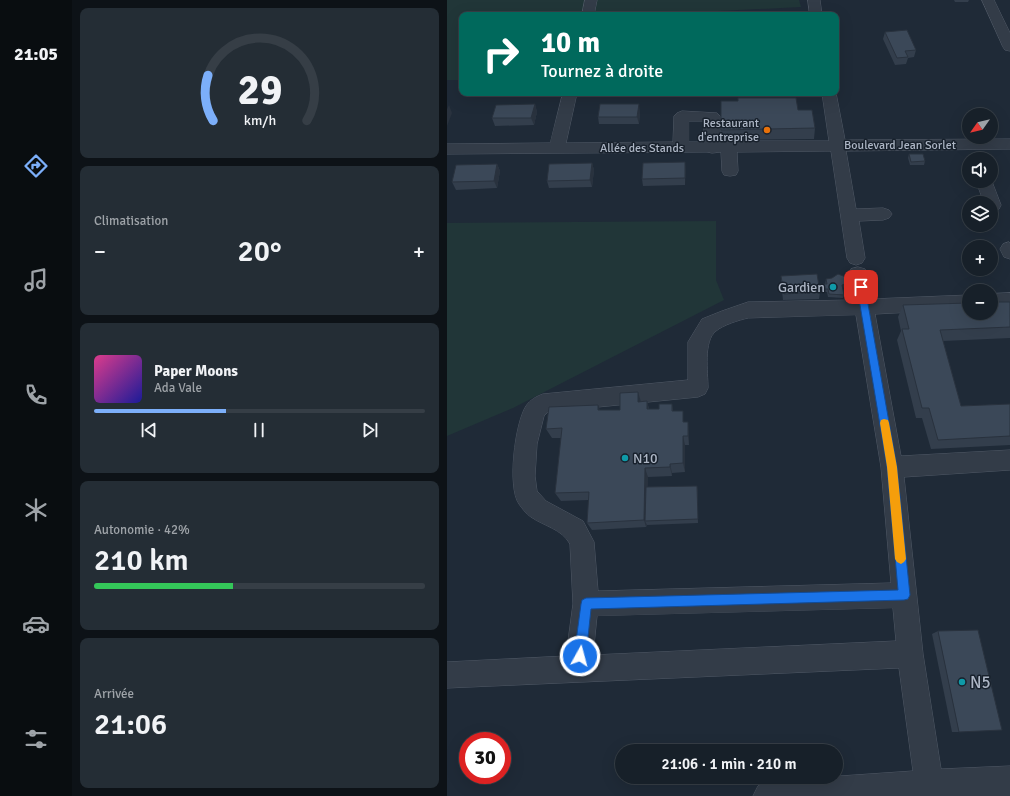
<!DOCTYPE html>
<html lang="fr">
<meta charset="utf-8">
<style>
:root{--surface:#172029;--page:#242d35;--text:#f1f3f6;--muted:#9ea3a8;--line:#363e46;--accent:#7caffa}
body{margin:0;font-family:Signika,sans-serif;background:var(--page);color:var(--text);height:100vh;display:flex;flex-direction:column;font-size:15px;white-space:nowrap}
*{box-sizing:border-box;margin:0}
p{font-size:13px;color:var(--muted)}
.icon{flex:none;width:22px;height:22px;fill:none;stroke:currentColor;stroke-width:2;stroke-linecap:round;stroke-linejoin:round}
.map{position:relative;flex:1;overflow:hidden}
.drawer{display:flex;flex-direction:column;gap:8px;padding:8px;background:#0d1217;width:375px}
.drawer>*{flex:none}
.banner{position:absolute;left:12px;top:12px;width:380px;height:84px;border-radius:8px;box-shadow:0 4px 16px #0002,0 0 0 1px var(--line);background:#00695c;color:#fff;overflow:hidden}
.needle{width:26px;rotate:236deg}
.tools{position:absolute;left:515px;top:108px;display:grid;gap:8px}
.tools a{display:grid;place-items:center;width:36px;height:36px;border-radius:50%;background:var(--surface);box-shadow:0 4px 16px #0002,0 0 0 1px var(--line);font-size:20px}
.speed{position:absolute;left:12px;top:732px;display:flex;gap:8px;font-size:20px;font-weight:700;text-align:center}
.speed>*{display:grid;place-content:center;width:52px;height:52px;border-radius:50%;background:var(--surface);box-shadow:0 4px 16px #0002,0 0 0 1px var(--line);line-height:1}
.speed .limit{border:6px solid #d22;background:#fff;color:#111}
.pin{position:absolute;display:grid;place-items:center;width:34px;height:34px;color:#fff;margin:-17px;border-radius:8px;box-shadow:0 2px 6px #0006}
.me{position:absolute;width:44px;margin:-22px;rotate:7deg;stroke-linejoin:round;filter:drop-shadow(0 0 3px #0008)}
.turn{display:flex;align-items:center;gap:14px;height:84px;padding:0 16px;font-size:18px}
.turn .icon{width:52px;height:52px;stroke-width:2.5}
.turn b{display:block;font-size:28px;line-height:34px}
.big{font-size:30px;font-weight:600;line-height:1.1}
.drawer .tile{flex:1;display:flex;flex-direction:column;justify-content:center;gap:6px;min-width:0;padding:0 14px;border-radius:8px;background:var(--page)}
.drawer .dial{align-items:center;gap:0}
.dial svg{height:104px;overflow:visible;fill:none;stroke:var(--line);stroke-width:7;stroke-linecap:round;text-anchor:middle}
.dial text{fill:var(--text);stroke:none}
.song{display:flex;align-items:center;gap:12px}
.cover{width:48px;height:48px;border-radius:6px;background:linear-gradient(135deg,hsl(330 70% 55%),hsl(240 70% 35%))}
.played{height:4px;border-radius:2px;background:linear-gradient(90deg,var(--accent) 40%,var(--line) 40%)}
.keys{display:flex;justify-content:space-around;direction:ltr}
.heat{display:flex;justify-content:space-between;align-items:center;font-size:22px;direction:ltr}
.charge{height:6px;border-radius:3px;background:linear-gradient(90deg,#34c759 42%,var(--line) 0)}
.trip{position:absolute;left:168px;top:744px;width:228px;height:40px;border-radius:20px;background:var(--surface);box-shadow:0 4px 16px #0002,0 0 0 1px var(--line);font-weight:600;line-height:40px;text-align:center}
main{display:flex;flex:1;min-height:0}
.tab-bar{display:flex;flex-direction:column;width:72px;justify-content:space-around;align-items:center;background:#090d10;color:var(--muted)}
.tab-bar .icon{width:28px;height:28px}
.tab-bar .on{color:var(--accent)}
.tab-bar b{font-size:18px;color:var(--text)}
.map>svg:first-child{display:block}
</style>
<main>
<nav class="tab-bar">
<b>21:05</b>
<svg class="icon on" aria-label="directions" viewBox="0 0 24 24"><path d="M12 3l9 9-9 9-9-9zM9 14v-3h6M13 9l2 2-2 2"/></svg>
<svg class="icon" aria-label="music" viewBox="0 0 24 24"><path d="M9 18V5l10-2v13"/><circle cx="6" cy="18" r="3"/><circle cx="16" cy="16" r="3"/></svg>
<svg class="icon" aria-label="phone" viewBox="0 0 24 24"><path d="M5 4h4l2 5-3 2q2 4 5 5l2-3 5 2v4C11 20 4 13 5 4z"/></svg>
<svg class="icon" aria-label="climate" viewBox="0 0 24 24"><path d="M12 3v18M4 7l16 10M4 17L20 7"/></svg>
<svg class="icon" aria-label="car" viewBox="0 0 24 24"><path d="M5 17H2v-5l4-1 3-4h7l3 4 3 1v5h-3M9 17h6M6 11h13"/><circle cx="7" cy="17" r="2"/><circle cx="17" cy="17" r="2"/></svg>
<svg class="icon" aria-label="filters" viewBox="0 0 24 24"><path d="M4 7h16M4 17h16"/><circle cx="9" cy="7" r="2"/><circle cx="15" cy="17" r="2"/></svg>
</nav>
<section class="drawer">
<div class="tile dial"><svg viewBox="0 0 100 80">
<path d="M14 69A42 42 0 1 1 86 69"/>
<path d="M14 69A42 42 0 0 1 10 34" stroke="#7caffa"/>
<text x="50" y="56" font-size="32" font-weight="700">29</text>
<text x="50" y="72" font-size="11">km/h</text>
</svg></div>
<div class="tile"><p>Climatisation</p>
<div class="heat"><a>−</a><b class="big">20°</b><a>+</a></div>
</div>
<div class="tile">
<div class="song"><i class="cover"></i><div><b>Paper Moons</b><p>Ada Vale</p></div></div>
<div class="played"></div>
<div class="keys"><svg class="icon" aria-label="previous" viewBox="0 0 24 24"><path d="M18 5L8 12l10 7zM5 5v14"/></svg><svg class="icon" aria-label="pause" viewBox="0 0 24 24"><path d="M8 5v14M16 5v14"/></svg><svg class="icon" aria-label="next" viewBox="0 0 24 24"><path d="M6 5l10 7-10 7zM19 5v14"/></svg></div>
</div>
<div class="tile"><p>Autonomie · 42%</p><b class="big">210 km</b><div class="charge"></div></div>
<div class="tile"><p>Arrivée</p><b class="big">21:06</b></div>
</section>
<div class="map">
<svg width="563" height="796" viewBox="0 0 563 796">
<rect width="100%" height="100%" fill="#1f2a37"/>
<!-- green -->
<g fill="#213638">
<polygon points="0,0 352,0 354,7 190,15 15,15 15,80 0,80"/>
<polygon points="269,221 269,280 277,300 66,408 0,436 0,223"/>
</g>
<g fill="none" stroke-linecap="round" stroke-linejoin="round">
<!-- minor casing -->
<g stroke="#505966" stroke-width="1">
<g id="minor">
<polygon points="138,0 150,0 147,15 135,15"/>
<polygon points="361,0 373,0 375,15 363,15"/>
<polygon points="535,0 547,0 563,33 563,51 558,50 556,47"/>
<path d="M116,93H130L119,143L226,142L227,116L230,113L235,111L270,113L273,116V141H382L375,93H389L398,140L563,139V149L399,151L409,209L436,208L442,210L445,214L442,218L436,220L412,221L418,258L415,263L409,265L403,263L400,258L384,151L290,152L291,171L289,175L283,176L277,175L275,171L274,152L265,153L260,152L0,154V144L103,143ZM242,121H257V142H242Z"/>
<polygon points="544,179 554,205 552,209 544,210 544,203 537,203 529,181 544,181"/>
<polygon points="562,242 563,243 563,259 557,257 553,249 556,244"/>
<path d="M411,267L418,269L420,274L425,299L522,295V309L428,314L454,456L563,450V470L457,477L476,654L494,769L563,766V796H306L311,786L321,781L466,771L452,668L0,688V662L119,656L126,604L123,544C115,529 97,526 84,517C79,514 75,508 72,504C60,487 68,423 79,406C83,400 90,396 96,394L241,380V342L255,319L275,311L301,302L406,300L402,274L404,269ZM409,315L434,467L444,583L151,591L147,542L136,521L99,501L90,491L88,476L90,444L97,416L101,412L251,397L258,394L261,388C261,372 256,341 269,331C276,325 292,320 301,318ZM446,608L449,641L146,655L150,616Z"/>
<polygon points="563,293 563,307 544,308 544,294"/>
</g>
</g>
<!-- minor -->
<use href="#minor" fill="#333c48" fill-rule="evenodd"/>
</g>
<!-- wall -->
<g fill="#333e4c">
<polygon points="507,0 522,0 521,2 508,2"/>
<polygon points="438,32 469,50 467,57 461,58 459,64 448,65 436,39"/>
<polygon points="274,101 291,101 351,110 368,128 367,139 274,140"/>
<polygon points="88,104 90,112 87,125 48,126 45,118"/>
<polygon points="193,111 192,124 152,124 151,117"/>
<polygon points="462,154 478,161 477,165 463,165 461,158"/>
<polygon points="238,162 238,185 196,186 195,179"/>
<polygon points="145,163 147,170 145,187 102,188 100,181"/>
<polygon points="50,164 53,171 50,188 9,190 5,182"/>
<polygon points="334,276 372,284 378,284 379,279 400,283 399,286 395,288 397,295 396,298 381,297 380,292 373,292 372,299 336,300 334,283"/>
<polygon points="563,302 563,338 496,341 514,406 563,404 563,445 484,449 475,418 469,418 450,340 454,331 451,317 456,305"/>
<polygon points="191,392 194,402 200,401 202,409 212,409 225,404 226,411 237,422 242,432 242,445 238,445 238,472 225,473 225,476 201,477 200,487 250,486 251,523 200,525 199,527 145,530 140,523 142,500 114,501 108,493 114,438 105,438 99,429 153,410 173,410"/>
<polygon points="491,631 512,732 505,732 485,634"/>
</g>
<!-- shaded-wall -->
<g fill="#29323e">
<polygon points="88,104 90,112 87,125 84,118"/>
<polygon points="192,104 193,111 192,124 190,117"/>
<polygon points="2,105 5,113 0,126 0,109"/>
<polygon points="238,162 239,170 238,185"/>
<polygon points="145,163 147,170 145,187 143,180"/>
<polygon points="50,164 53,171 50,188 47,181"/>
<polygon points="400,283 399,286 394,289 395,285"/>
<polygon points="191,392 194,402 191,402"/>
<polygon points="200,401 202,411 200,409"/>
<polygon points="151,405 155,414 151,410"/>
<polygon points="241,422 242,432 242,445 241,436"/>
<polygon points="236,436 238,445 238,472 236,463"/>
<polygon points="223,464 225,473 225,476 223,467"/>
<polygon points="198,468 201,477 200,521 198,521 200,525 199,527 197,520"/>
<polygon points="250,486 251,490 251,523 251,519"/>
</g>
<!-- building -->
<g fill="#3b4858" stroke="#29323e">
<polygon points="277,13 277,15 226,15 226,14"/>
<polygon points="460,30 469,50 458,51 461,57 450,58 438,32"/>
<polygon points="291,98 349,98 351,110 365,110 368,128 274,130 274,101 291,101"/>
<polygon points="88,104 84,118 45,118 49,105"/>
<polygon points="153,104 192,104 190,117 151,117"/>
<polygon points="462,154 476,154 478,161 464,162"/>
<polygon points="238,162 238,178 195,179 196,163"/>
<polygon points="145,163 143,180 100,181 102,164"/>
<polygon points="50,164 47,181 5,182 9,165"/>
<polygon points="370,274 373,292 337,294 334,276"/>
<polygon points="391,274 399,277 400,283 395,285 397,295 382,294 381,289 372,289 372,284 380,284 379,279 385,278"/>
<polygon points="544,302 563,302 563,327 493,330 514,406 563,404 563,436 491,440 482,408 475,408 455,329 462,329 456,305 522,303 522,313 544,313"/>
<polygon points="191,392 191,402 200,401 200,409 212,409 212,404 225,404 225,411 236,411 236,422 241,422 241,436 236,436 236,463 223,464 223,467 198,468 197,520 140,523 142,492 108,493 115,428 99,429 102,407 151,405 151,410 173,410 173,393"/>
<polygon points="250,486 251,519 198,521 199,487"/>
<polygon points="531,630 555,730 512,732 491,631"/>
</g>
<!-- route -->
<polygon fill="#1a73e8" stroke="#114b97" points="414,283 418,287 450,467 463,595 461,599 457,600 144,609 139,656 137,660 133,662 129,660 127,656 134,604 135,600 139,598 451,590 440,467 410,287"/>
<!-- slow -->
<polygon fill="#f59e0b" points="437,419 441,420 442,423 450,467 459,559 457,562 454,564 450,562 448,559 440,467 433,423 434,420"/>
<!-- markers -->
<circle fill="#e8710a" stroke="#18212c" stroke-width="1.5" cx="320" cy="130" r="4"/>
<g fill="#0f9aa8" stroke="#18212c" stroke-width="1.5">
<circle cx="386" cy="287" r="4"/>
<circle cx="178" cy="458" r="4"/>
<circle cx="515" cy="682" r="4"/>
</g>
<g text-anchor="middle" stroke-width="3" stroke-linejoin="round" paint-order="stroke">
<!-- far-poi labels -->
<g font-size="12" fill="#adb6c5" stroke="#18212c" text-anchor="end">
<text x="312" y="127">Restaurant<tspan x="312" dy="14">d'entreprise</tspan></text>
</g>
<!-- far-street labels -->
<g font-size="12" fill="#adb6c5" stroke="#18212c">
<text x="453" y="149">Boulevard Jean Sorlet</text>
<text x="195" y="152">Allée des Stands</text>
</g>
<!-- poi labels -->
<g font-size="14" fill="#adb6c5" stroke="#18212c" text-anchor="end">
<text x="378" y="292">Gardien</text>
<text x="186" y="463" text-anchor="start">N10</text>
</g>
<!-- near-poi labels -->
<g font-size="17" fill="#adb6c5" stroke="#18212c" text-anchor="start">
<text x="523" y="688">N5</text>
</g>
</g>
</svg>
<div class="tools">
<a><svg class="needle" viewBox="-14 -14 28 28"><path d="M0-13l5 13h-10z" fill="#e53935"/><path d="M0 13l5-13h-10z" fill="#9ea3a8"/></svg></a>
<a><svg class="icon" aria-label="sound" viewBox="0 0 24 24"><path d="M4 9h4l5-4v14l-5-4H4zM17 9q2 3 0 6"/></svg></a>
<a><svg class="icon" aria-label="layers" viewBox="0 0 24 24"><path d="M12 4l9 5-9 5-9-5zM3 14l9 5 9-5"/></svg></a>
<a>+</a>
<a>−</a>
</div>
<div class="speed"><div class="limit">30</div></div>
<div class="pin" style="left:414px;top:287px;background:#d93025"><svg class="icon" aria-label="arrive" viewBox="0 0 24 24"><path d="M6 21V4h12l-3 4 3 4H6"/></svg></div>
<svg class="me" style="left:133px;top:656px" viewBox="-20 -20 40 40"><circle r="17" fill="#1a73e8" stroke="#fff" stroke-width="3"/><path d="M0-11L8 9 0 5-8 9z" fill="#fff"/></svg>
<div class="trip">21:06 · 1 min · 210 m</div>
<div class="banner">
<div class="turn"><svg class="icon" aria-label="right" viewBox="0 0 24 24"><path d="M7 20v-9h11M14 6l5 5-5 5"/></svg><div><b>10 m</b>Tournez à droite</div></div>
</div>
</div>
</main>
